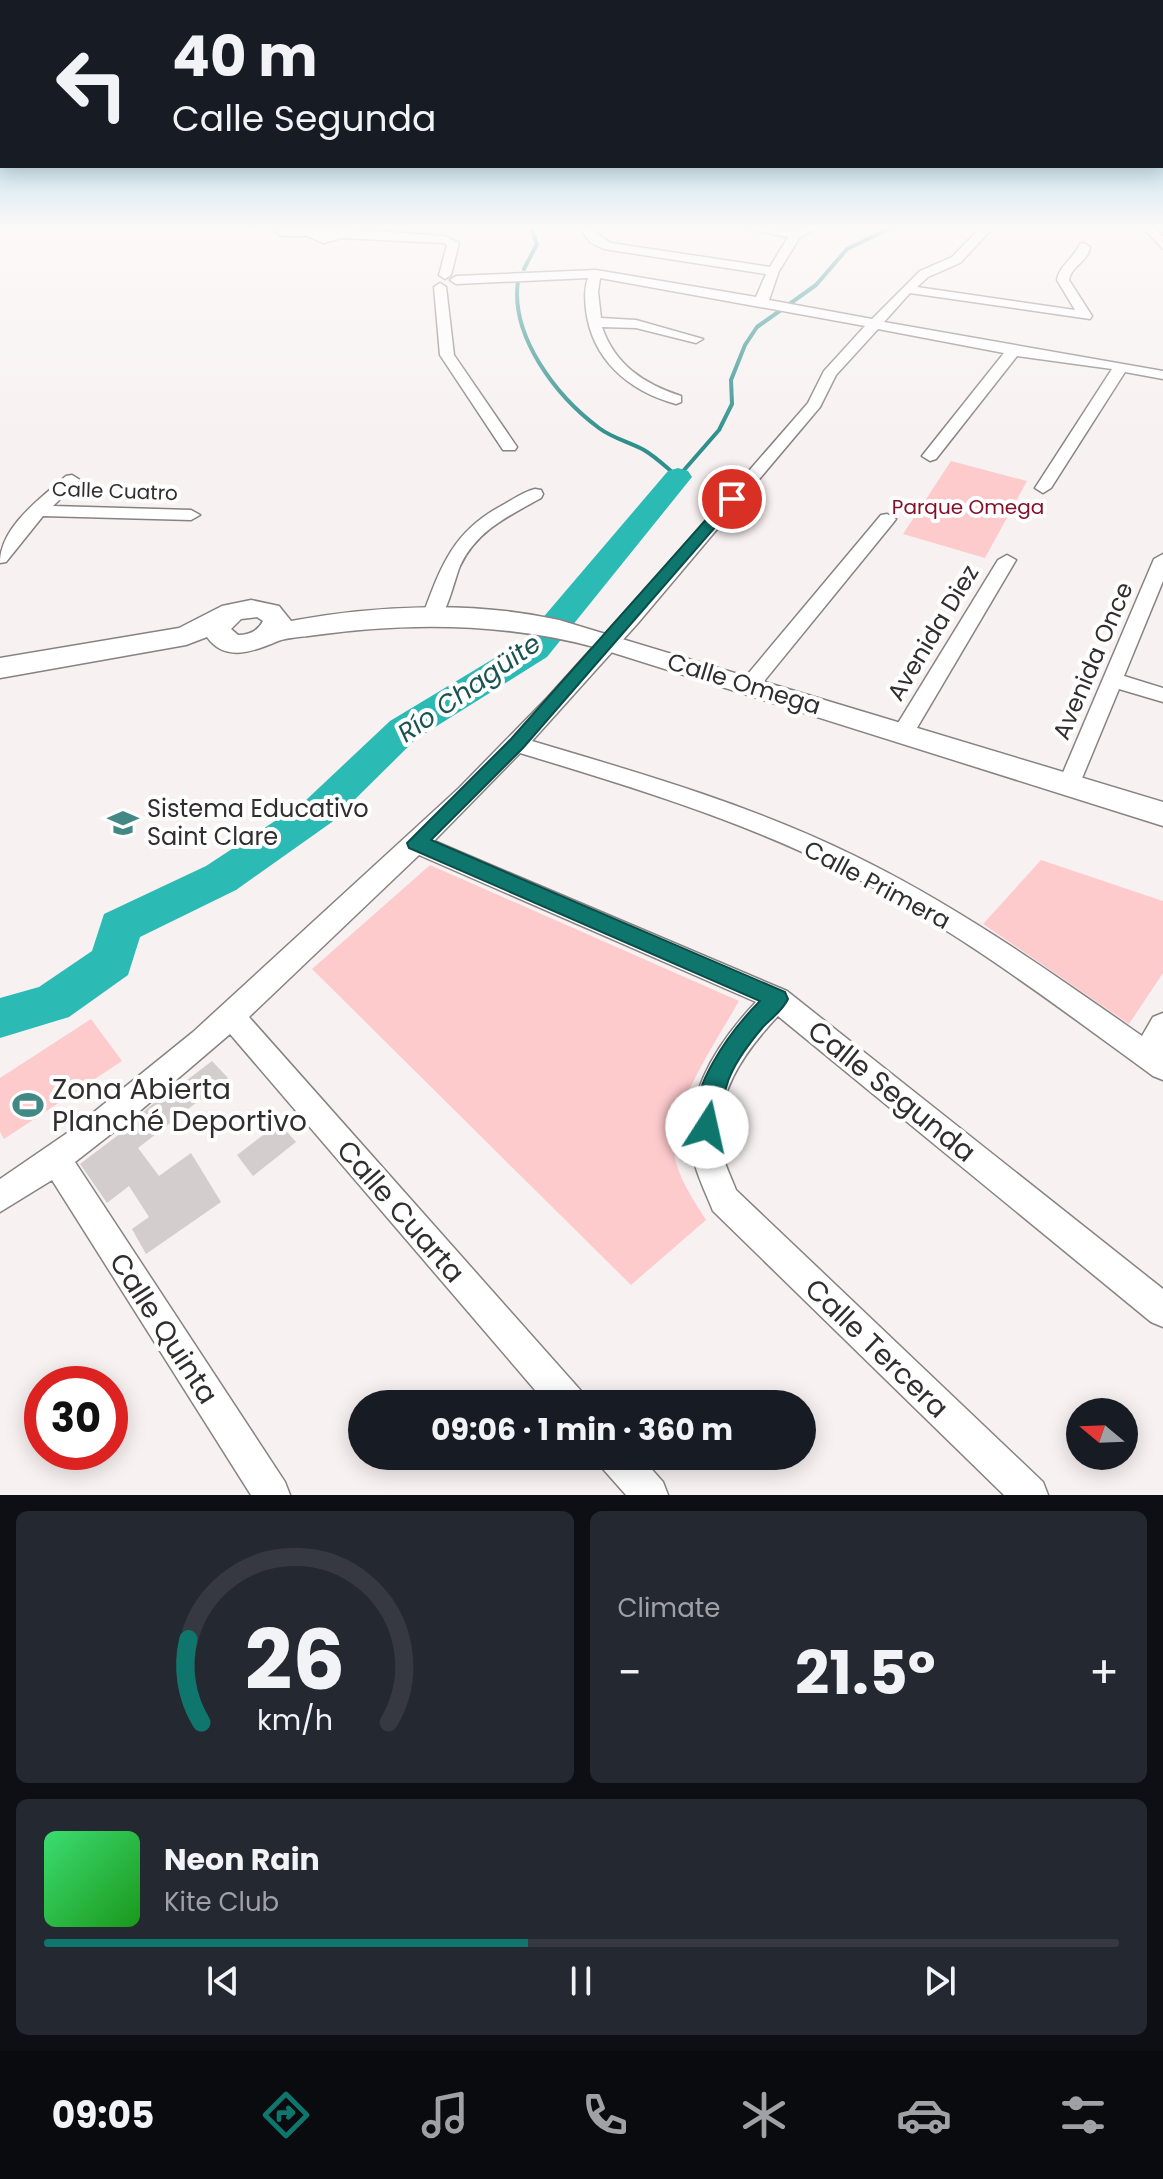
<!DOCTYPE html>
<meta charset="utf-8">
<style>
:root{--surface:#171b24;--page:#242831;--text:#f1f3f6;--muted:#9ea1a6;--line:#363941;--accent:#0f766e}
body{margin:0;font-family:Poppins,sans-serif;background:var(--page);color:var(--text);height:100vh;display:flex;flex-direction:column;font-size:30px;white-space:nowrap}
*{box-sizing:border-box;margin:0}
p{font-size:26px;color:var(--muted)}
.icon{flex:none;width:44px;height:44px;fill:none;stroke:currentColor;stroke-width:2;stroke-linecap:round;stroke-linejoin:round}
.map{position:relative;height:1495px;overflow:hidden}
.side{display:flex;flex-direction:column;gap:16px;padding:16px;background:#0d0f14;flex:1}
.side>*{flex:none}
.banner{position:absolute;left:0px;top:0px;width:1164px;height:168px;box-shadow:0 4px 20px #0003;background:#171b24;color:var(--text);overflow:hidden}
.needle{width:52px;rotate:289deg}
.controls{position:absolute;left:1066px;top:1398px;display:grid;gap:16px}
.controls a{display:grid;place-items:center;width:72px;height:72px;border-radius:50%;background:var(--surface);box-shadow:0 4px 20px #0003;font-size:40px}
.speed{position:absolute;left:24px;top:1366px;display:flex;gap:16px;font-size:40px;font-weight:700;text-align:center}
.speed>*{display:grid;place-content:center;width:104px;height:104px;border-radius:50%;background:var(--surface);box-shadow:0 4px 20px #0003;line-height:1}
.speed .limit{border:12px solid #d22;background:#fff;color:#111}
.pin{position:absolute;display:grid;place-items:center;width:68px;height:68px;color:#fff;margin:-34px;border:4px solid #fff;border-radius:50%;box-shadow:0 2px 8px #0007}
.me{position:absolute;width:88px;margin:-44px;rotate:10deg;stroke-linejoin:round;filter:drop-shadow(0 0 6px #0008)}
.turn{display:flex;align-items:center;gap:28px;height:168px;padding:0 40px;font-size:36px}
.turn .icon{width:104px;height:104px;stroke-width:2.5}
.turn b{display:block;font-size:56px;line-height:68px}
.big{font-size:60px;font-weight:700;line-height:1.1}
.side .widget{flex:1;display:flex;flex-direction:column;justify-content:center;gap:12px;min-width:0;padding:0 28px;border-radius:12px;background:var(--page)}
.side .dial{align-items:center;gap:0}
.dial svg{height:208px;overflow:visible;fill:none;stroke:var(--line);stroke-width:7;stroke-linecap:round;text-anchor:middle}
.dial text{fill:var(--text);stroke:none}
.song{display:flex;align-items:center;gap:24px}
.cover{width:96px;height:96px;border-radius:12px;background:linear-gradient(135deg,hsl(140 70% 55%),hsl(120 70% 35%))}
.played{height:8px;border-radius:4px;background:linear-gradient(90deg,var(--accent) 45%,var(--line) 45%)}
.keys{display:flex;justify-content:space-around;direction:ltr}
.heat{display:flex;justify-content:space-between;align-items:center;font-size:44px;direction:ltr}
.side .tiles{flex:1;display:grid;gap:16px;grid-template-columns:1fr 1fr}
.widget:last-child{grid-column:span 2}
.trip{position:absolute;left:348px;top:1390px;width:468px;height:80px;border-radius:40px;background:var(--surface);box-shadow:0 4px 20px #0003;font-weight:700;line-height:80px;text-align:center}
.tabs{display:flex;height:128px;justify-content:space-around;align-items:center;background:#090b0e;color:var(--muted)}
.tabs .icon{width:56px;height:56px}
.tabs .selected{color:var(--accent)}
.tabs b{font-size:36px;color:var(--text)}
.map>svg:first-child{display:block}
</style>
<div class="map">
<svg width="1163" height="1495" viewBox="0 0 1163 1495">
<rect width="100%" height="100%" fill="#f8f1f1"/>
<!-- green -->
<g fill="#fecbcd">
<polygon points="951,461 1027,481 985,558 903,534"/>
<polygon points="1041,860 1163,901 1163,973 1129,1024 983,924"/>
<path d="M430,865L739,1001C719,1037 667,1113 674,1153C678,1178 693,1199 706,1220L631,1285L312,969Z"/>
<polygon points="91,1019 122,1061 4,1139 0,1132 0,1078"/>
</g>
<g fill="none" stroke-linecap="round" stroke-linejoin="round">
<!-- stream -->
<g stroke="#2e908c" stroke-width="4">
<polyline points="524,269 537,244 531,227"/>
<path d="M518,281C510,336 556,396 599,428C612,438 629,442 644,450C656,457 667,468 678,477L719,430L732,404L731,380L745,345L757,327L816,285L847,249L893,227"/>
</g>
<!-- river -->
<polygon fill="#2cbab5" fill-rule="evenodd" points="678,468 688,471 692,477 547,657 416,739 332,822 236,890 140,937 128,975 69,1017 0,1038 0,998 39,987 92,951 104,914 206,866 304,802 390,721 523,641 668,471"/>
</g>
<!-- building -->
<g fill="#d4cdcd">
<polygon points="212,1061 228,1078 138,1148 159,1176 191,1153 221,1202 146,1254 132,1229 149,1217 129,1186 107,1203 80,1164 134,1123 133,1121 172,1087 174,1090"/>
<polygon points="279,1123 296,1142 253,1176 237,1155"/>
</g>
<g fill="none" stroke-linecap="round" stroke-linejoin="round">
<!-- street casing -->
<g stroke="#888282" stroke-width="3">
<g id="street">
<polygon points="318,227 445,236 459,243 451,275 445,279 439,275 447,245 443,243 341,238 324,243 307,236 282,236 276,232 282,228"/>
<path d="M583,227H595L594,232L611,243L770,267L788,237L736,227L795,231L804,227H821L800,237L779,271L769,300L872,319L920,271L952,257L981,227H994L960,263L928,277L917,287L1075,310L1057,280C1059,266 1074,258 1080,244L1084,243L1090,247C1088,262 1071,266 1069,280L1092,316L1090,319L910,293L884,322L1163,371V379L1125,372L1051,488L1043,493L1035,488L1112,369L1017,356L936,459L930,461L922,456L1004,353L878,329L836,375L820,407L638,623L532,741C640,773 751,805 853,855C956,905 1049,971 1142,1036L1153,1017L1163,1013V1080L1153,1076C1050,1001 948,923 834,867C734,818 626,785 520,753L434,841L787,991L1163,1289V1327L1151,1322L778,1016C744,1052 712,1097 721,1149C724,1163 731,1177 736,1190L1043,1482L1048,1495H1004L713,1211C705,1191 693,1167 691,1146C686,1091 720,1040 756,1002L419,855L249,1017L582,1392L588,1404H547L230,1034L134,1116L75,1162L285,1482L290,1495H251L52,1180L0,1212V1179L73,1129L193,1032L459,788L547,698L661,572L808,403L824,371L865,326L600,278L598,292L601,318L636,320L703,339L696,343L636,328L602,327C615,365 644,384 681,396V402L676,404C628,391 592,359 586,310C585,299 584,289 588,278L456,284L450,280L456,276L596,270L756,297L766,274L604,249L591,243L582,232Z"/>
<polygon points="1142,227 1154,227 1163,237 1163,249"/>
<polygon points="440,283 446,287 454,355 517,447 515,450 503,450 440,355 434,287"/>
<path d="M72,475L80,480L53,506L191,510L200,515L191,520L43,516L6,562L0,563C0,527 40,499 66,476Z"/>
<path d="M535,489L541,490L543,494L541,498C509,516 477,530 460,566C454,580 446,622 431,626L424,624L421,620C440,569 451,533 501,506C512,500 523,492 535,489Z"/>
<polygon points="887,514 896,519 893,523 756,691 742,691 739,686 742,681 881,515"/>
<polygon points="1163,554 1163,581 1124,676 1163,688 1163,702 1119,689 1078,788 1062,788 1059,782 1154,559"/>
<polygon points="1007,555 1016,560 911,738 895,738 892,733 895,728 998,560"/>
<polygon points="598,1456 640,1456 663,1482 668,1495 626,1495 603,1469"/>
</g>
</g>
<!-- secondary casing -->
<g stroke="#888282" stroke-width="3">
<path id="secondary" d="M251,600L279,606L291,621C376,605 475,601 559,620L1163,802V826L598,648C503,622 405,622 308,636C299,637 287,638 278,641C255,651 225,663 207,637L186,645L0,678V658L179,628L222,606ZM257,617L263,621C258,631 249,635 238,635L231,629L241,619Z"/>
</g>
<!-- street -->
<use href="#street" fill="#fff" fill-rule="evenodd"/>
<!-- secondary -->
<use href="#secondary" fill="#fff" fill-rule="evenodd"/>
</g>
<!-- sky -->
<linearGradient id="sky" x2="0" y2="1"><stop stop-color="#5db6d4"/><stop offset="0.52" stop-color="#fcf9f9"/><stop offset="1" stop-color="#fcf9f9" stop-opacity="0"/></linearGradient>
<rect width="1163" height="437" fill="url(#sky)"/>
<!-- route -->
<path fill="#0f766e" stroke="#0a4d48" stroke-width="2" d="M732,495L739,499L737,502L523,748L431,840L785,992L788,999C783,1010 772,1018 763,1027C752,1040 738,1058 731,1074C721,1093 724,1116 716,1135L707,1138L699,1135C681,1095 733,1028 760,1001L409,848L407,843L511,739L727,496Z"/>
<!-- icons -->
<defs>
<g id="school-bare" transform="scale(2.4)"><path d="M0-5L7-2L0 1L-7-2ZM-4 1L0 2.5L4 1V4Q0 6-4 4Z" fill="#428986" stroke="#fff" stroke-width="2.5" paint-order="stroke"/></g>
<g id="stadium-bare" transform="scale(2.4)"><path d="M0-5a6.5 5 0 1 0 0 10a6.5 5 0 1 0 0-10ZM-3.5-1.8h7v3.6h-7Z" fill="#428986" stroke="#fff" stroke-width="2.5" paint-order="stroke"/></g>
</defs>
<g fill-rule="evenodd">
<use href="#school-bare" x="123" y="823"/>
<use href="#stadium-bare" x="28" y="1105"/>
</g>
<g text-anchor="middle" stroke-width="8" stroke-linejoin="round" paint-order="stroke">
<!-- far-street labels -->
<g font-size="20" fill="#312e2e" stroke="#fff">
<text transform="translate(115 491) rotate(2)" y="7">Calle Cuatro</text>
</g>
<!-- far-park labels -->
<g font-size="20" fill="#811028" stroke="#fff">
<text x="968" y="514">Parque Omega</text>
</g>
<!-- street labels -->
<g font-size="24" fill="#312e2e" stroke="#fff">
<text transform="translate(933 633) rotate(-59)" y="8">Avenida Diez</text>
<text transform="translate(1093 661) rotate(-67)" y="8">Avenida Once</text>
<text transform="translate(744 684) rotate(17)" y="8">Calle Omega</text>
<text transform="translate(877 885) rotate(28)" y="8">Calle Primera</text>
</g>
<!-- poi labels -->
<g font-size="24" fill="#312e2e" stroke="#fff" text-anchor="start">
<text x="147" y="817">Sistema Educativo<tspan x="147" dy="28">Saint Clare</tspan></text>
</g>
<!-- water labels -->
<g font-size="26" font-style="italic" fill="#1b5351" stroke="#fff">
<text transform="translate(469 688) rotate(-35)" y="9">Río Chagüite</text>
</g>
<!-- near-poi labels -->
<g font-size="28" fill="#312e2e" stroke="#fff" text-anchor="start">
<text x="52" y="1099">Zona Abierta<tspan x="52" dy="32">Planché Deportivo</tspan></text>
</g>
<!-- near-street labels -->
<g font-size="28" fill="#312e2e" stroke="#fff">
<text transform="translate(892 1091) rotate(39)" y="10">Calle Segunda</text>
<text transform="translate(401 1211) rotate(49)" y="10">Calle Cuarta</text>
<text transform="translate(164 1328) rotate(57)" y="10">Calle Quinta</text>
<text transform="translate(877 1348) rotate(44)" y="10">Calle Tercera</text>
</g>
</g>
</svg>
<div class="controls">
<a><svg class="needle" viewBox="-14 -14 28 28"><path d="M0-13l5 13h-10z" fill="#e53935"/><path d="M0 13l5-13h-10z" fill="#9ea1a6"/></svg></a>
</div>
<div class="speed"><div class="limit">30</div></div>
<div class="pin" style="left:732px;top:499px;background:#d93025"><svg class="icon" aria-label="arrive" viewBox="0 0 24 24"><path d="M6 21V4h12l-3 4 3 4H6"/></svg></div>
<svg class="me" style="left:707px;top:1127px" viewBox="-20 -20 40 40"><circle r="19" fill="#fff"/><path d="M0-13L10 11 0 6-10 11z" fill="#0f766e"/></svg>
<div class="trip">09:06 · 1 min · 360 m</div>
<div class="banner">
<div class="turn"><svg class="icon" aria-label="left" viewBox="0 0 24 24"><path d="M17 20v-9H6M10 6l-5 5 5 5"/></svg><div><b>40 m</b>Calle Segunda</div></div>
</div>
</div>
<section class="side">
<div class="tiles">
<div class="widget dial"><svg viewBox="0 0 100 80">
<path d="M14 69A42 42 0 1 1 86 69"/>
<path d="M14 69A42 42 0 0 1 9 37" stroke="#0f766e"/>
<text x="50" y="56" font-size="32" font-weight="700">26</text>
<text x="50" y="72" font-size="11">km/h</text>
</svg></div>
<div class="widget"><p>Climate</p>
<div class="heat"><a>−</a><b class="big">21.5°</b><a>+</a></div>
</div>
<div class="widget">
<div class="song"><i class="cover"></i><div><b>Neon Rain</b><p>Kite Club</p></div></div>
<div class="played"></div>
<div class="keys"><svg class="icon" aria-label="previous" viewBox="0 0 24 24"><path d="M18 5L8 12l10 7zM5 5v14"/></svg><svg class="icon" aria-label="pause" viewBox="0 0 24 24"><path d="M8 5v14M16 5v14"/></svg><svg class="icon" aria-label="next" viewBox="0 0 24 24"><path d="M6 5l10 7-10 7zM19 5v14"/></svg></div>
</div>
</div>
</section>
<nav class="tabs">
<b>09:05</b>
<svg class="icon selected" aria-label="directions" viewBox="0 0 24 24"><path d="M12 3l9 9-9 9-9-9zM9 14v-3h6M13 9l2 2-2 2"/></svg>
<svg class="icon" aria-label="music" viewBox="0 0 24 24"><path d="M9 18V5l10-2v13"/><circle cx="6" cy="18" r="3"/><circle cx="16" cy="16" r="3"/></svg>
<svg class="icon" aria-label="phone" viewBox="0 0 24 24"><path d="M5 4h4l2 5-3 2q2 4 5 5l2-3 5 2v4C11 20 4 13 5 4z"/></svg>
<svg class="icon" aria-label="climate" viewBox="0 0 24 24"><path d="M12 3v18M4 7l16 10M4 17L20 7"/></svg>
<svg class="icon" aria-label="car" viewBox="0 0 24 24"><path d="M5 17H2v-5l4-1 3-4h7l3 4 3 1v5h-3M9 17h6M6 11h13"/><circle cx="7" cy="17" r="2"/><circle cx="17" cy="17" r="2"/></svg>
<svg class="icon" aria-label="filters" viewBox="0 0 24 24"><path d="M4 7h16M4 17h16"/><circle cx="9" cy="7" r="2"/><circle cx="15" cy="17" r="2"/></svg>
</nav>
